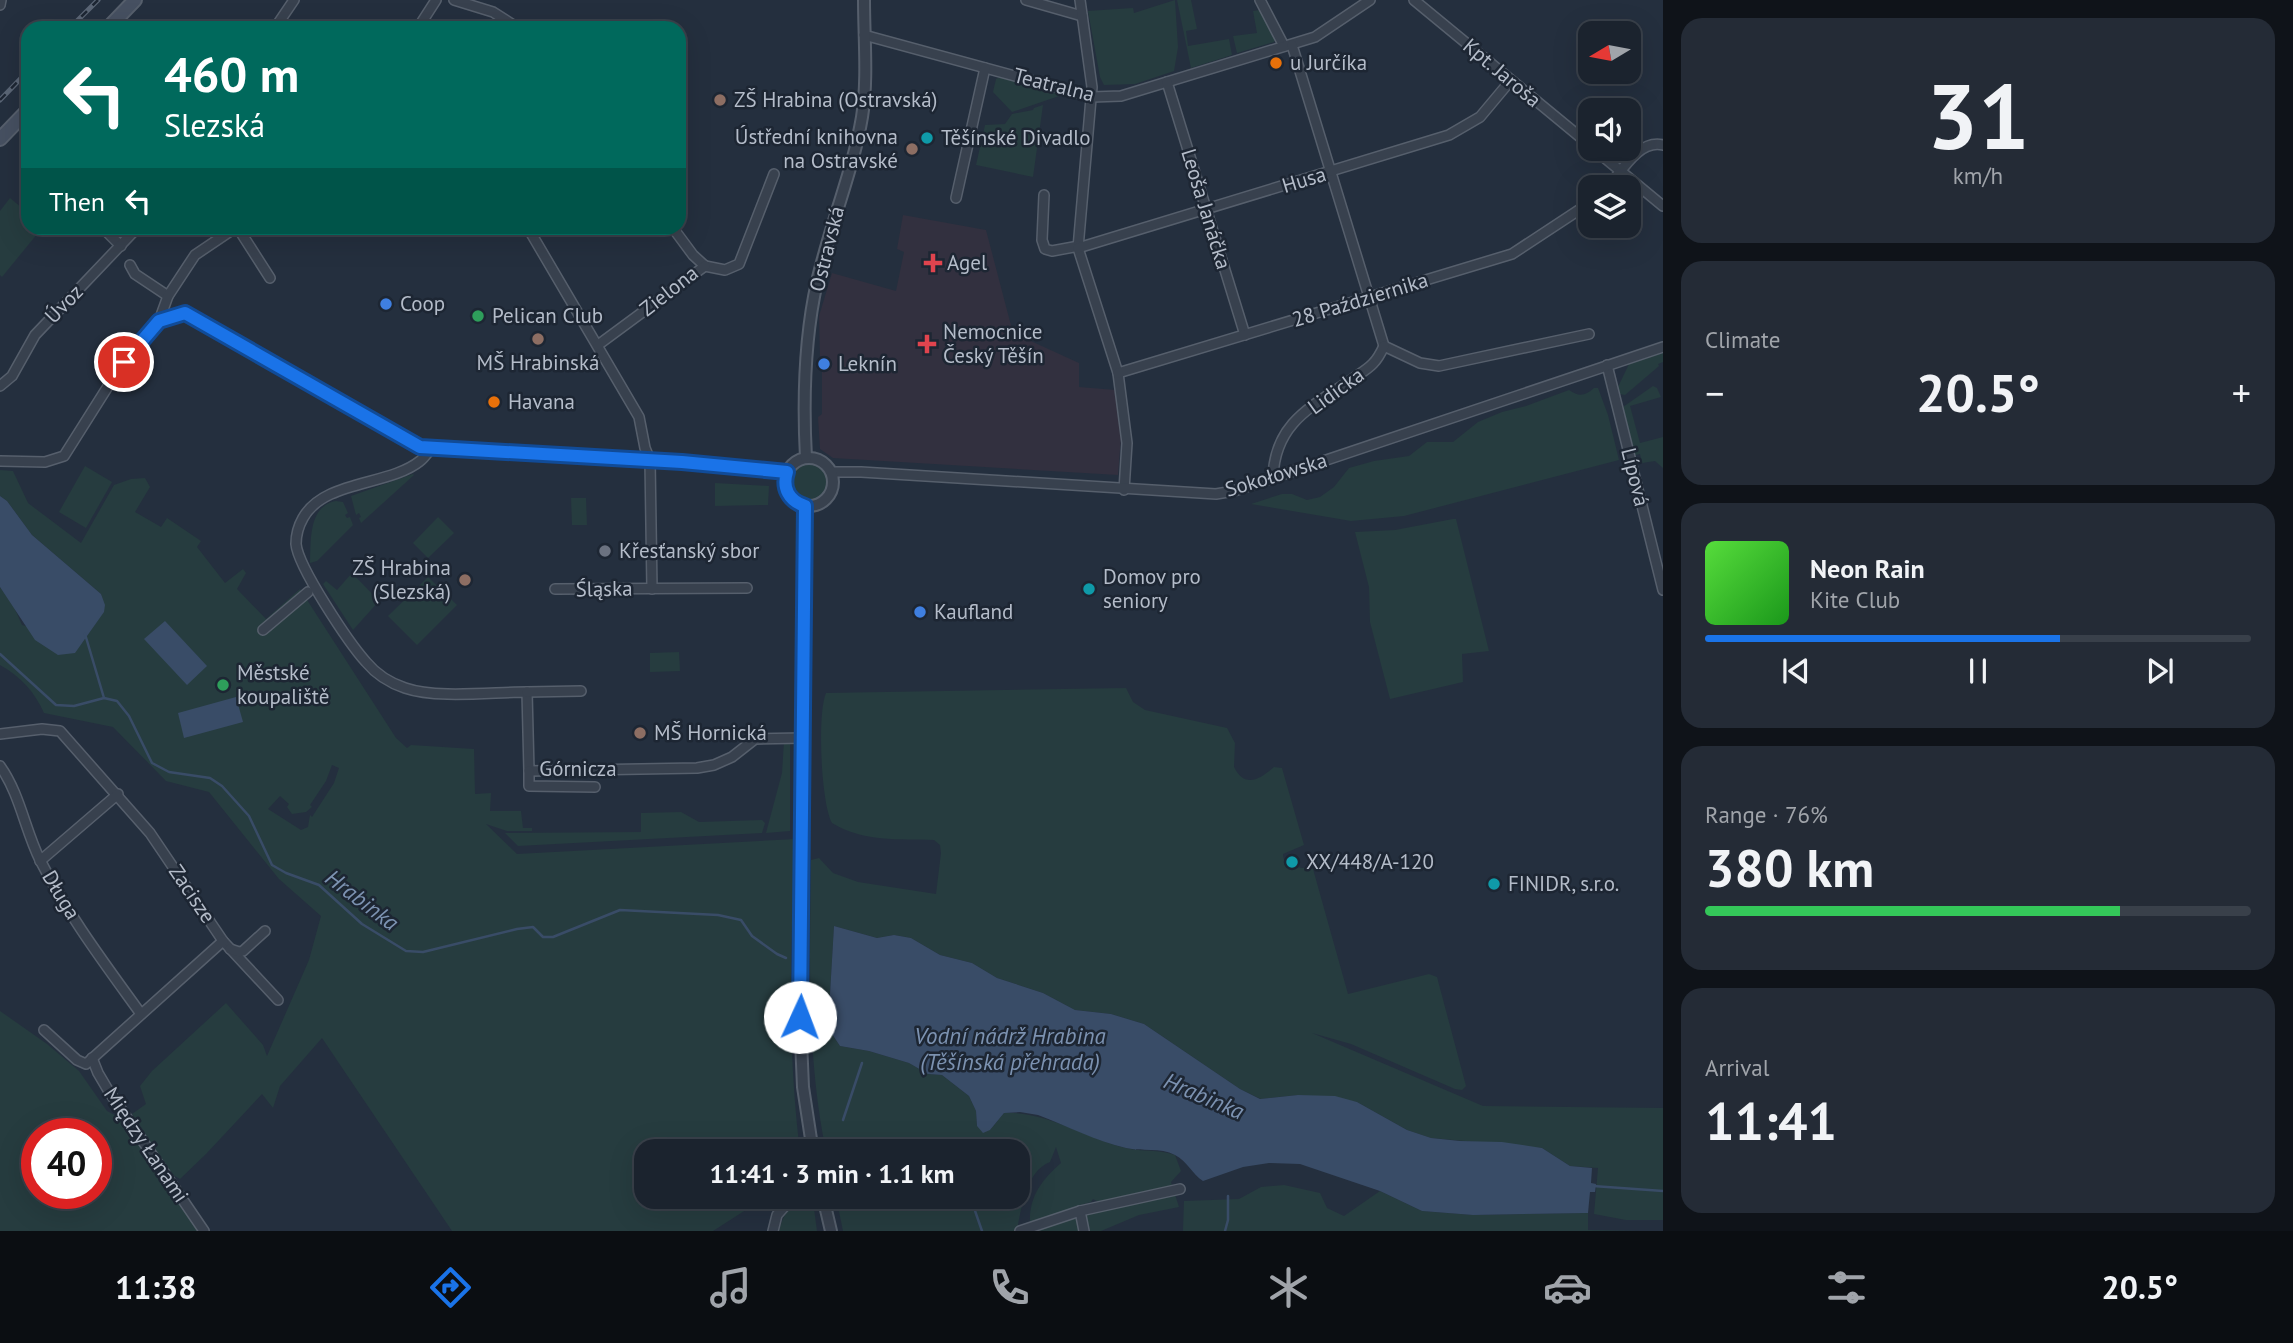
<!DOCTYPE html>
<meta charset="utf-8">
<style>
:root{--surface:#1b232e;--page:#242b36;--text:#f1f3f6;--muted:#a0a4aa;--line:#39404a;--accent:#1a73e8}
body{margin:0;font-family:"PT Sans",sans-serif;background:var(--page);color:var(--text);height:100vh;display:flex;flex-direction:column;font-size:26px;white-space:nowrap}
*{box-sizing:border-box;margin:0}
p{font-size:23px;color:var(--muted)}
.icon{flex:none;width:38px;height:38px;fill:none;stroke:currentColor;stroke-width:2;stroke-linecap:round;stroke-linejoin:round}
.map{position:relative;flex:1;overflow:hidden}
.side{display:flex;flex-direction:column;gap:18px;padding:18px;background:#0f1319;width:630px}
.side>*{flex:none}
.top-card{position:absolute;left:21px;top:21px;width:665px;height:214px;border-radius:21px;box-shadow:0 7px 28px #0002,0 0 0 2px var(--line);background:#00695c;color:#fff;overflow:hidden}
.needle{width:46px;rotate:260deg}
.tools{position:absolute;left:1578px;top:21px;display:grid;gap:14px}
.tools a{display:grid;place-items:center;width:63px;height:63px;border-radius:14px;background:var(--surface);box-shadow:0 7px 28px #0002,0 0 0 2px var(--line);font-size:35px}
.speed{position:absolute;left:21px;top:1118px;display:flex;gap:14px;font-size:35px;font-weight:700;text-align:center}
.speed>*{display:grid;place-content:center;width:91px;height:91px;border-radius:50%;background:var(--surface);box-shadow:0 7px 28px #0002,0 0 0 2px var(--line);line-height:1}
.speed .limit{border:10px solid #d22;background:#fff;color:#111}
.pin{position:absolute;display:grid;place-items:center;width:60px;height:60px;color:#fff;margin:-30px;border:4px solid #fff;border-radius:50%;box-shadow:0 2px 7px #0007}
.me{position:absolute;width:77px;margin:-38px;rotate:2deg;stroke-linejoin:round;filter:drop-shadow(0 0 5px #0008)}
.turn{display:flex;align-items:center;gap:24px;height:147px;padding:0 28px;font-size:32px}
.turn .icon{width:91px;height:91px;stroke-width:2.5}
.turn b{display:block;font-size:49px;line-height:60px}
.then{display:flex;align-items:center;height:66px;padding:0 28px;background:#0003;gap:14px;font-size:26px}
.big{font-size:52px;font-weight:800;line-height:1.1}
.side .tile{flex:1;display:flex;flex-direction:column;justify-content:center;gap:10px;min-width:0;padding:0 24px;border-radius:21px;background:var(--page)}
.side .dial{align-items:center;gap:0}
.dial b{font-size:91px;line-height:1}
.song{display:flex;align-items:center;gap:21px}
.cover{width:84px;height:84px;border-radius:10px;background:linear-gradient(135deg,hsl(110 70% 55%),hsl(120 70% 35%))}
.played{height:7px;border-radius:4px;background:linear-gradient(90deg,var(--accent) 65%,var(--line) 65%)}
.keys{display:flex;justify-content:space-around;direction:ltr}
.heat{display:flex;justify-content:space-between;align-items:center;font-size:38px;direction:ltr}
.charge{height:10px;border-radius:5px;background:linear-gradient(90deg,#34c759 76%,var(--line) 0)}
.trip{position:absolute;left:634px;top:1139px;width:396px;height:70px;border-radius:21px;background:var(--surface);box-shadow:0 7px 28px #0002,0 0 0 2px var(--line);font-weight:800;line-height:70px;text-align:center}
.menu{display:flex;height:112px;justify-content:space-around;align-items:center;background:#0b0e12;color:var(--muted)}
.menu .icon{width:49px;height:49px}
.menu .on{color:var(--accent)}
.menu b{font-size:32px;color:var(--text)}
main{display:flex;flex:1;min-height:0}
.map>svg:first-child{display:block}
</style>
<main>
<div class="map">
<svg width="1663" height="1231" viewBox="0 0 1663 1231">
<rect width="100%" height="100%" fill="#242f3e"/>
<!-- medical -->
<polygon fill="#32303f" points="903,215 986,230 1013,333 1079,363 1079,387 1116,390 1121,437 1118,475 833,458 820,449 818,417 822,414 822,370 825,370 825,358 820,358 819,316 832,273 896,291 904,252 897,249"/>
<!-- green -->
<g fill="#263c3f" fill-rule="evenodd">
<polygon points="1175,0 1178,47 1174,71 1135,84 1104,85 1100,77 1088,11 1133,8 1134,13"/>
<polygon points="1177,0 1191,0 1197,29 1186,31 1188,46 1229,39 1232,55 1191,68"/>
<polygon points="1260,10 1275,40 1274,42 1237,53 1233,36 1257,33 1253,11"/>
<polygon points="1000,77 1057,92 1059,96 1012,112 993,92 996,79"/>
<polygon points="1043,105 1033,177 976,165 985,125 1005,124 1012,114 1033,110 1034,108"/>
<polygon points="10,198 28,213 28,228 42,228 2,277 0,275 0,211"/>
<polygon points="1663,353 1663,362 1658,364 1659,366 1625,395 1620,394 1618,387 1629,364"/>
<polygon points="1653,386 1657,388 1661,397 1630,406 1640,443 1663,437 1663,468 1655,461 1642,463 1640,454 1635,455 1623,407"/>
<path d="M1594,388H1598L1608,415L1619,460L1404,516L1351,521L1251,504L1282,494H1292L1307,500L1320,497L1334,487L1349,468L1374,461L1409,456L1427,442H1453L1478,422L1502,412L1526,406L1569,390C1579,397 1585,396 1594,388Z"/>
<circle cx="809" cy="482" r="18"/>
<polygon points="85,466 112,482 86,528 59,512"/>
<path d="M0,470L13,471L28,503L81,543L114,485L131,479L145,478L150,487L135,512L161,527L167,518L201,541L197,547L225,583L243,569L246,573L237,589L266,619L300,589L396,738L407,748L411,745L474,749L475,794L491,793L490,811H521L523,828H532V831H507L486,824L517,854L796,839C790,942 787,1048 800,1151L646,1152V1197H766L713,1231H452L322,1038L280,1086L273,1108L262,1094L206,1154L180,1179L168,1172L132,1114L146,1104L140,1086L152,1071L226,1003L263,1045L267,1056L309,960L321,916L279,879L209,792L166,781L113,727L44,713C34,691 21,677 0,665V587L14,607L22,625L82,643L104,611L101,594L32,535L7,501L0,496ZM332,765L339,768L334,783L312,817L310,815L308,827L301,830L268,809L280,796L289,804L287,807L292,814L306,812L312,807L310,805L326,781Z"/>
<polygon points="413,474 414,475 361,523 359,518 361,517 359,513 356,515 351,496"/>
<polygon points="715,483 769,486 768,505 715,506"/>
<polygon points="571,498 586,498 587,525 572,525"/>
<path d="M336,501L343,502L348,513L345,515L347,518L350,517L353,525L317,561L310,563C311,541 308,506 336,501Z"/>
<polygon points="438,517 454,533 428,558 413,543"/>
<polygon points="1453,519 1456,519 1489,651 1462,654 1463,682 1390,699 1370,622 1369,587 1355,532 1395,530"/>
<polygon points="352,573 379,601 353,630 323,584 326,581 337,590"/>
<polygon points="428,577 457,605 417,645 388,616"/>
<polygon points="679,652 680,671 650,672 650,653"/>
<path d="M1126,688L1133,702L1145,710L1227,728L1235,743L1234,767C1245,789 1260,779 1274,767L1282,768L1304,845L1283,854C1283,869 1301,867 1313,869L1348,994L1429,974L1437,977L1466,1086L1462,1090L1455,1089L1351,1044L1312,1033L1483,1106L1663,1108V1220H1626L1594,1214L1598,1168L1570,1166L1542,1148L1431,1138L1407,1130L1357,1102L1298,1095L1261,1099L1240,1089L1144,1024L1111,1014L1075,1010L1043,993L997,978L972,963L940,955L911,938L894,935L877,938L834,926L828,1028L840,1046L869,1051L909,1063L928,1074L942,1075L969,1096L976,1111L977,1126L990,1130L1004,1113C1048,1111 1084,1138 1126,1148C1142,1152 1159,1149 1175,1155L1181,1171L1171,1182L1179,1207L1139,1215L1101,1231H1090L1086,1215L1101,1210V1203L1093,1199L1091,1202L1073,1207L1079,1231H1031C1026,1201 1040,1181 1061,1163L1056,1147L1050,1162C1026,1171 1021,1209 1017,1231H843L836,1197H1017V1152L826,1151C806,1054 810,958 811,860L819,858L833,873L858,882L936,894L941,853L940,845L934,840C899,839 863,842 832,823C821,803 817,714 826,693Z"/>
<polygon points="784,741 790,744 790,831 766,833 782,773"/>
<polygon points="681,812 699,822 762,820 765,823 762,833 518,846 505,833 641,832 641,813"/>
<path d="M0,1011L47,1044L79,1071L107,1111L128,1122L200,1231H0ZM37,1134H96V1194H37Z"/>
<polygon points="1284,1185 1320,1193 1327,1208 1344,1216 1380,1191 1422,1211 1473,1215 1588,1213 1588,1230 1640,1231 1183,1231 1184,1201 1239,1199 1261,1187"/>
<path d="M806,1198L813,1201L817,1231H779C782,1216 791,1203 806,1198Z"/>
</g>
<!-- water -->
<g fill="#394c67">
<polygon points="0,496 7,501 32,535 101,594 105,605 104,612 75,653 58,655 35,640 0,587"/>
<polygon points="165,621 207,666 187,685 144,639"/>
<polygon points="236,697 243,722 184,738 178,713"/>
<path d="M834,926L877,938L894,935L911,938L940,955L972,963L997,978L1043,993L1075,1010L1111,1014L1144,1024L1240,1089L1260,1099L1298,1095L1335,1096L1357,1102L1407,1130L1431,1138L1460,1141L1502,1142L1542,1148L1570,1166L1592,1168L1591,1183L1596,1184L1595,1192H1590L1588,1213L1473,1215L1422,1211L1380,1191L1300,1164L1269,1163L1243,1167L1203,1181C1192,1174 1188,1162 1175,1155C1160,1147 1142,1152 1126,1148C1096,1141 1067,1126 1038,1115L1020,1112L1004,1113L990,1130L983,1133L977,1126L976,1111L969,1096L942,1075L928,1074L909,1063L869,1051L840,1046L828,1028Z"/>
</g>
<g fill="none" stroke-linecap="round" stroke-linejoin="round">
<!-- stream -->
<g stroke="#394c67" stroke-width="2.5">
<polyline points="85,634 104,698"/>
<polyline points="0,654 56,705 74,706 104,698 117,701 129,716 152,763 169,772 210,778 222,786 249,816 272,865 286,873 319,885 362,924 406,951 423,952 517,929 533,927 543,937 553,937 620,910 718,915 741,920 752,936 777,954 786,958"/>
<polyline points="843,1120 862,1063"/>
<polyline points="980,1152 982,1140"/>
<polyline points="1593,1186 1663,1191"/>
<polyline points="973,1197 973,1205 982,1231"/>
<polyline points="1225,1231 1228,1220 1228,1196"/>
</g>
<!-- minor casing -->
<g stroke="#565f6c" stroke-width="12">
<g id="minor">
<polyline points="454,0 493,12 518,28"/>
<polyline points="1026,0 1082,16"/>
<polyline points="1080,0 1092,87 1078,248 1118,373 1127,443 1124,490"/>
<polyline points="1260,0 1284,46"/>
<polyline points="1414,0 1591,146"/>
<polyline points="0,5 1,0"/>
<polyline points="275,28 294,0"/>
<polyline points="418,28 436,0"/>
<polyline points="864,35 1092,97 1121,96 1315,37 1370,0"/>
<polyline points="1292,45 1384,346"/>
<polyline points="1167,82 1245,335"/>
<polyline points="1594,149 1663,206"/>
<path d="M1608,187C1622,171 1639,139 1663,145"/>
<polyline points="1044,195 1042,240 1045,249 1052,251 1079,246"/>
<polyline points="956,198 985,68"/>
<polyline points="103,228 121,246"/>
<polyline points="238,228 270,278"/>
<polyline points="528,228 639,417 645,448 650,460 652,589"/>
<polyline points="673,228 693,255 705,266"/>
<polyline points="1078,248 1449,135 1480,117 1511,80"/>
<polyline points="130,265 135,274 168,296"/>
<polyline points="705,266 725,270 739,264 774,174"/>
<polyline points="159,321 168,296 195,255 235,228"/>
<polyline points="598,345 705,266"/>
<polyline points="1384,346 1420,363 1439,366 1589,334"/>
<polyline points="1607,365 1663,590"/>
<polyline points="1118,373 1512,254 1591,202"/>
<polyline points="0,386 12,376 35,335 137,228"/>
<path d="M431,449C427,453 424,458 420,461C389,486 324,480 303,518C299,525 296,536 296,544C298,567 349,643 366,662C376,674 390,683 405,688C437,699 492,692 527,692L529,771L697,768L714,765L732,757L755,739L803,738"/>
<polyline points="0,461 45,462 64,456 124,361 159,321 185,312 420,447 682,462 787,472"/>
<polyline points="831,472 861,472 1216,494 1234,491 1663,347"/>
<path d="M1273,477C1275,423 1311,407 1351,380C1368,368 1375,366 1384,346"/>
<polyline points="555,589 747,588"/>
<polyline points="263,630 308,592"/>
<polyline points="527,692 581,691"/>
<polyline points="0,734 42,729 60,731 150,833 223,941 278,1000"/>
<path d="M0,766C20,794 25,830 40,860C68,915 105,964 141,1014"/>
<polyline points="529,771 529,786 595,787"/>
<polyline points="40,861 118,794"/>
<polyline points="230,949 239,952 243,951 265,931"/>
<polyline points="44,1030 77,1060 86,1064 223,941"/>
<polyline points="92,1058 98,1073 108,1090 204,1231"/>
<polyline points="1080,1211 1084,1231"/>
<polyline points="773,1231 777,1215 793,1197"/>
<polyline points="1020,1231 1080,1211 1180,1189"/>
</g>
</g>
<!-- tertiary casing -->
<g stroke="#565f6c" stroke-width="14">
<g id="tertiary">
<circle cx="809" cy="482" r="24"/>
<path d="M806,458C803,402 805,336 817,282C829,228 853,171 862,117C868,79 864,39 864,0"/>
<polyline points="805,506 800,1017 803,1087 813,1152"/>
<polyline points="823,1197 831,1231"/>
</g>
</g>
<!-- secondary casing -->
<g stroke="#565f6c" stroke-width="16">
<g id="secondary">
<polyline points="108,28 135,0"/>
<polyline points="0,139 28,110"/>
</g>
</g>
<!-- minor -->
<use href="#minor" stroke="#38414e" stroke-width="9"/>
<!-- tertiary -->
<use href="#tertiary" stroke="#38414e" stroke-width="10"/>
<!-- secondary -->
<use href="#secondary" stroke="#465061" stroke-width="12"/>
<!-- rail casing -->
<g stroke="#5a6575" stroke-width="5">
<g id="rail">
<polyline points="70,28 98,0"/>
<polyline points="0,100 28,71"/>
</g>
</g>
<!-- rail -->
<use href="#rail" stroke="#1d2633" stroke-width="2.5" stroke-dasharray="8" stroke-linecap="butt"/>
</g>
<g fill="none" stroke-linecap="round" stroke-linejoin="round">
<!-- route casing -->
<g stroke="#114b97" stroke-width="18">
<path id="route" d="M124,362L159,321L185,313L420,447L682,462L787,472C782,488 789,501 805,506L800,1017"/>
</g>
<!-- route -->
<use href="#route" stroke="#1a73e8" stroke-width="12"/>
</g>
<!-- markers -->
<g fill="#e8710a" stroke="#1d2633" stroke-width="2.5">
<circle cx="1276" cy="63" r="7"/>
<circle cx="494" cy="402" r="7"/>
</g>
<g fill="#8d6e63" stroke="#1d2633" stroke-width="2.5">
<circle cx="720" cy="100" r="7"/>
<circle cx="912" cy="149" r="7"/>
<circle cx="538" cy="339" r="7"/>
<circle cx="465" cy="580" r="7"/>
<circle cx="640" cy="733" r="7"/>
</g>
<g fill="#0f9aa8" stroke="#1d2633" stroke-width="2.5">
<circle cx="927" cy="138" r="7"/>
<circle cx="1089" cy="589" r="7"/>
<circle cx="1292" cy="862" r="7"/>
<circle cx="1494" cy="884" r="7"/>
</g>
<g fill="#e0444e" stroke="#1d2633" stroke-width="2.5">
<path d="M929.5 252.5h7v7h7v7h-7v7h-7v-7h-7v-7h7z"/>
<path d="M923.5 333.5h7v7h7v7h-7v7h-7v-7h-7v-7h7z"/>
</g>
<g fill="#3f7fe0" stroke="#1d2633" stroke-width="2.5">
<circle cx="386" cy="304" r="7"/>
<circle cx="824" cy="364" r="7"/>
<circle cx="920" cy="612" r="7"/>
</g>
<g fill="#2e9e5b" stroke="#1d2633" stroke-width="2.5">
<circle cx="478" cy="316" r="7"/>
<circle cx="223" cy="685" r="7"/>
</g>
<circle fill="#6b7280" stroke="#1d2633" stroke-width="2.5" cx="605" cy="551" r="7"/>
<g text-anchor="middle" stroke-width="5" stroke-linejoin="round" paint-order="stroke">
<!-- poi labels -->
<g font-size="21" fill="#b4bcc9" stroke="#1d2633" text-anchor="start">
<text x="1290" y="70">u Jurčíka</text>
<text x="734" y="107">ZŠ Hrabina (Ostravská)</text>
<text x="898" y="144" text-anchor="end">Ústřední knihovna<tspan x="898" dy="24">na Ostravské</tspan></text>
<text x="941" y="145">Těšínské Divadlo</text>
<text x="947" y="270">Agel</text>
<text x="400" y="311">Coop</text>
<text x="492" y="323">Pelican Club</text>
<text x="943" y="339">Nemocnice<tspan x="943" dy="24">Český Těšín</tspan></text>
<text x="538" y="370" text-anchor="middle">MŠ Hrabinská</text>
<text x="838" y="371">Leknín</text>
<text x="508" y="409">Havana</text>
<text x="619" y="558">Křesťanský sbor</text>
<text x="451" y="575" text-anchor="end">ZŠ Hrabina<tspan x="451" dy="24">(Slezská)</tspan></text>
<text x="1103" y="584">Domov pro<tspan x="1103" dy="24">seniory</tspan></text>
<text x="934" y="619">Kaufland</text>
<text x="237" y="680">Městské<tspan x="237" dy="24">koupaliště</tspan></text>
<text x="654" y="740">MŠ Hornická</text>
<text x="1306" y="869">XX/448/A-120</text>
<text x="1508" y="891">FINIDR, s.r.o.</text>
</g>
<!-- street labels -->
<g font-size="21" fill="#b4bcc9" stroke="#1d2633">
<text transform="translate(1502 73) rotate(40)" y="7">Kpt. Jaroša</text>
<text transform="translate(1054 85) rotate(14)" y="7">Teatralna</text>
<text transform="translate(1304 180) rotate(-17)" y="7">Husa</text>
<text transform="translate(1206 209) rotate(73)" y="7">Leoša Janáčka</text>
<text transform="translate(827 249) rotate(-76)" y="7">Ostravská</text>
<text transform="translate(669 291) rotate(-38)" y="7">Zielona</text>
<text transform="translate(1360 300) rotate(-17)" y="7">28 Października</text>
<text transform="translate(64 304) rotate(-46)" y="7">Úvoz</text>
<text transform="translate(1336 391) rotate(-36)" y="7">Lidicka</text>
<text transform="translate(1276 475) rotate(-17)" y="7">Sokołowska</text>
<text transform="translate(1635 477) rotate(76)" y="7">Lípová</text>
<text transform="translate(604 589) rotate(-1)" y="7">Śląska</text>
<text x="578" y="776">Górnicza</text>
<text transform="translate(192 894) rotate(56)" y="7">Zacisze</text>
<text transform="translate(61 895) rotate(59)" y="7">Długa</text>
<text transform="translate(146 1145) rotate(56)" y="7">Między Łanami</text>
</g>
<!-- water labels -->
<g font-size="23" font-style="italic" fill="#7c92b1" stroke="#1d2633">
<text transform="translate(362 900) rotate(37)" y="8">Hrabinka</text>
<text x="1010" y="1044">Vodní nádrž Hrabina<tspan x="1010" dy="26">(Těšínská přehrada)</tspan></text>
<text transform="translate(1204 1096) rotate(23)" y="8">Hrabinka</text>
</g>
</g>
</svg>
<div class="tools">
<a><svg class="needle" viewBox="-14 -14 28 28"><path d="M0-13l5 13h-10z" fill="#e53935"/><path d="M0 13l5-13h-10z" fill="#a0a4aa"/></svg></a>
<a><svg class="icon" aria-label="sound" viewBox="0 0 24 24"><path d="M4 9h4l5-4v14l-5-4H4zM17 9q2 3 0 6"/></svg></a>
<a><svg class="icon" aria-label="layers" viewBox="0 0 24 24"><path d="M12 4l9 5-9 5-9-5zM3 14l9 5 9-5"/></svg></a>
</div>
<div class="speed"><div class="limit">40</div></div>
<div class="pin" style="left:124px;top:362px;background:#d93025"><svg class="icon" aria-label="arrive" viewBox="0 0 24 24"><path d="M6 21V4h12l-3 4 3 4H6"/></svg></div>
<svg class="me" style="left:800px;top:1017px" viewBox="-20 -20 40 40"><circle r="19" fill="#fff"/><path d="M0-13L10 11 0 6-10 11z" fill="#1a73e8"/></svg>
<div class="trip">11:41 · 3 min · 1.1 km</div>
<div class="top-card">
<div class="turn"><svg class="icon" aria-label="left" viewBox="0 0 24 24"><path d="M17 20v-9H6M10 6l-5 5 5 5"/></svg><div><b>460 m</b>Slezská</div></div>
<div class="then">Then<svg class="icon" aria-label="left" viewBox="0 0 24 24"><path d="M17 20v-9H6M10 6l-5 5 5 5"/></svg></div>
</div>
</div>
<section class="side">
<div class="tile dial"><b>31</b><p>km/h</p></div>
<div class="tile"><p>Climate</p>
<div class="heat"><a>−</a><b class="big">20.5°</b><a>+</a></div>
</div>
<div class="tile">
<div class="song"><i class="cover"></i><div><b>Neon Rain</b><p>Kite Club</p></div></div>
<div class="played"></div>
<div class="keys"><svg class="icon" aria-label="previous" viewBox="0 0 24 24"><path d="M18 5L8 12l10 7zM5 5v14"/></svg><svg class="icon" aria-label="pause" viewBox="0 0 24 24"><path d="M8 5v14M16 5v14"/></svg><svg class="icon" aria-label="next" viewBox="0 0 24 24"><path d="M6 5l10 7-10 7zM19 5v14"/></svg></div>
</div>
<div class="tile"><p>Range · 76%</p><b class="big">380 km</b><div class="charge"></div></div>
<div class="tile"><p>Arrival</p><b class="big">11:41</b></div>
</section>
</main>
<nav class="menu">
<b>11:38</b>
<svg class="icon on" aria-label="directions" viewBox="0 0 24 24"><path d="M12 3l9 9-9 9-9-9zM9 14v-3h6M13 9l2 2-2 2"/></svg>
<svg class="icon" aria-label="music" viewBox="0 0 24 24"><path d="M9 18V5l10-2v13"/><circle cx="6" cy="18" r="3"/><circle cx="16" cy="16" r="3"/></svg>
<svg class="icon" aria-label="phone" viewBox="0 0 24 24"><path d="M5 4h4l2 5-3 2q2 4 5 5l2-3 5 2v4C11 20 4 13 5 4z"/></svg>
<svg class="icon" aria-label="climate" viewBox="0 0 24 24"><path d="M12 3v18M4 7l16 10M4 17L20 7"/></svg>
<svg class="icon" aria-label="car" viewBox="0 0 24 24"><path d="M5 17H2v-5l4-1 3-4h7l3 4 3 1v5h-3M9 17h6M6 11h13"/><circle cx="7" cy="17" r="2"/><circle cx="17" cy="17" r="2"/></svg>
<svg class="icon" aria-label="filters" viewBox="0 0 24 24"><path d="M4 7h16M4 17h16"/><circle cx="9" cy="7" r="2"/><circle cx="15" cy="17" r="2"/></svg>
<b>20.5°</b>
</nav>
